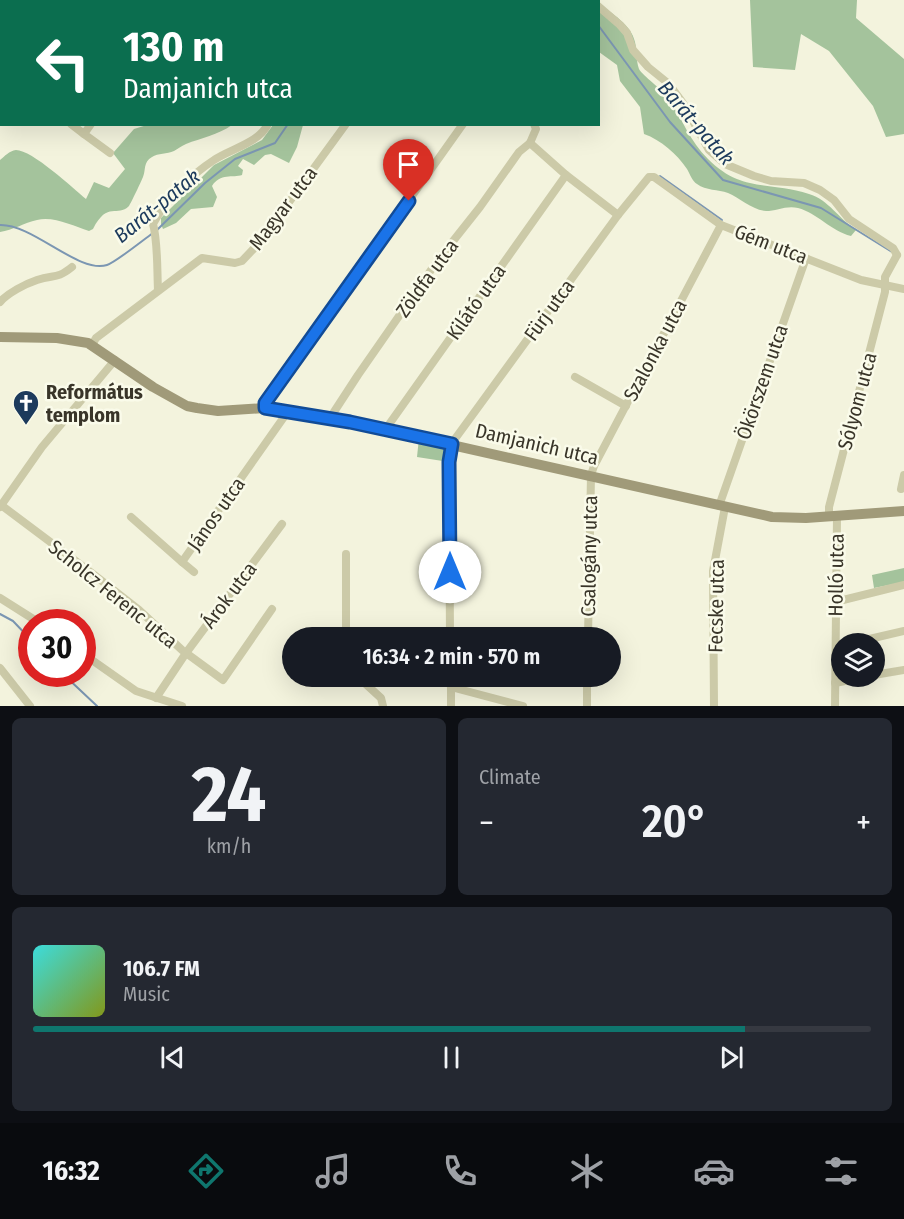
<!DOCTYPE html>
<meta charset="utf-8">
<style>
:root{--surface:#171b24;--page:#242831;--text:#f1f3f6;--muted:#9ea1a6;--line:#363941;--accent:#0f766e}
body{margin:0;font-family:"Fira Sans Condensed",sans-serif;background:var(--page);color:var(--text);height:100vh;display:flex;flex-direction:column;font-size:22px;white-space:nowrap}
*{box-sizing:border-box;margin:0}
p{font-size:20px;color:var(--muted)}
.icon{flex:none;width:33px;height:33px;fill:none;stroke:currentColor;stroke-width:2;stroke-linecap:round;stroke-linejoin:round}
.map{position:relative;height:706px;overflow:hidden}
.panel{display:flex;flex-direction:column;gap:12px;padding:12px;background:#0d0f14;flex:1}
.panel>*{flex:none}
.guide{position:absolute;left:0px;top:0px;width:600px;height:126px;box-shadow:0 6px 24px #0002;background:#0b6e4f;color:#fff;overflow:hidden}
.fabs{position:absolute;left:831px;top:633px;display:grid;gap:12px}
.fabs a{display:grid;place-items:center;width:54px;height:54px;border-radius:50%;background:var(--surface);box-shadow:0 6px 24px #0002;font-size:30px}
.speed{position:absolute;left:18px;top:609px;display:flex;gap:12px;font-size:30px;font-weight:700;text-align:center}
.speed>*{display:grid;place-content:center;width:78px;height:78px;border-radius:50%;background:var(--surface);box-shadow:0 6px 24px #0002;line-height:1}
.speed .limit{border:9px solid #d22;background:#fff;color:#111}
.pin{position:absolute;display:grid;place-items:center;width:51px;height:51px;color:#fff;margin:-62px -26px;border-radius:50% 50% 50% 0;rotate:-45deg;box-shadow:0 0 6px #0007}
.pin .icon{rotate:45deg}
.me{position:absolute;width:66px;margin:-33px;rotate:0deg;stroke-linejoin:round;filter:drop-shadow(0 0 4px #0008)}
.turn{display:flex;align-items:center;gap:21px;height:126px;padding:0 24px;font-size:27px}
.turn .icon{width:78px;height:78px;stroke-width:2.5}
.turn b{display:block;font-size:42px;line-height:51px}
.big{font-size:45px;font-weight:600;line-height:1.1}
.panel .widget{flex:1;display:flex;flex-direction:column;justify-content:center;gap:9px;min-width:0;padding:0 21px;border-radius:9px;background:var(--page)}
.panel .dial{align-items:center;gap:0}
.dial b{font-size:78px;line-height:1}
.song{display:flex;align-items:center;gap:18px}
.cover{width:72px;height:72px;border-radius:9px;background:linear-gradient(135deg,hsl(180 70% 55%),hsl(70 70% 35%))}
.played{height:6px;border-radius:3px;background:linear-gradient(90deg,var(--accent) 85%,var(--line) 85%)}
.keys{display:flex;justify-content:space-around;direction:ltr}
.heat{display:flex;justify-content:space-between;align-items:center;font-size:33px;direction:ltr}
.panel .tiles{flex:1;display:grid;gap:12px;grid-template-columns:1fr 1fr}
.widget:last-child{grid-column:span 2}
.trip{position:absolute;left:282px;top:627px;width:339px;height:60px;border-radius:30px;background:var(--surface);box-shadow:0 6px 24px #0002;font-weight:600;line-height:60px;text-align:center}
.dock{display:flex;height:96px;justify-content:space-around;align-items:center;background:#090b0e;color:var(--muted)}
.dock .icon{width:42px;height:42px}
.dock .current{color:var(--accent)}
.dock b{font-size:27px;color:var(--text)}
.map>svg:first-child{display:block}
</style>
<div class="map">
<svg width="904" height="706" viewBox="0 0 904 706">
<rect width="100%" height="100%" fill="#f3f3dd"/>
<!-- green -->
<g fill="#a4c39c">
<polygon points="750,0 857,0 856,18 904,59 904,134 886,137 873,106 829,51 801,34 795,70 753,67"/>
<path d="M598,3C612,14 631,24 635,42C637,50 636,61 639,69C643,76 662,89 668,98C682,118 690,142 708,159C742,193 769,181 809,194C829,200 839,219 856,230L851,236C831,231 817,213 798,208C787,205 776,211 766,211C752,210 740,198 728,193C718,189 706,191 697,184C692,181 690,174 687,169C677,154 661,140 644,134L640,107L620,81L617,65L599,52Z"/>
<path d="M147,125H232C218,135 201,138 186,144C181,146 178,149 174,151C167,154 158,153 152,157C143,162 146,170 143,177C141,182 131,203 129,206C117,218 108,200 93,229L89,231C73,226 54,216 37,220C24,223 13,230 0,232V160C5,156 9,151 16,150C32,150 73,188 86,199L94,182L109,188L125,169L113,153L134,129Z"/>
<path d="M273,125H303L297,147L289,163L271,154L265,155L254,165L243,159L238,166L243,170L242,175C233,178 220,173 212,186L217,197L213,207L191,209L176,223L163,229L161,224V218L214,165L262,140Z"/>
<polygon points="419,438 452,443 449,462 417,457"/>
<polygon points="904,568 904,582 874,588 872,575"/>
</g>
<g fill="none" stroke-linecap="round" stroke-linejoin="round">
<!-- stream -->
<g stroke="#7b96b2" stroke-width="2">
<polyline points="580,0 581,2"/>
<polyline points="392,2 395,0"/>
<polyline points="598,25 670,122 723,180 821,208 892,252"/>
<polyline points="660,176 722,220"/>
<path d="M0,225C33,224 79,274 107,265C116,262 143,240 153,233"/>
<polyline points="157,230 205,183 235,159 275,143 288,124"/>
<polyline points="0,614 13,621 32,641"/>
<polyline points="63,674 97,706"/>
</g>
<!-- minor -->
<g stroke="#cccaa8" stroke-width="8">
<polyline points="151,0 152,2"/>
<polyline points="73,2 73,0"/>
<polyline points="123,2 124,0"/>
<polyline points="452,2 453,0"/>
<polyline points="598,6 620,25 627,33 633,50 648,67 669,84 683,103 709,150 725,164 754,176 771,181 804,183 820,190 834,200 849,219 893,248 897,255"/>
<polyline points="0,50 2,50"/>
<polyline points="0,119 2,118"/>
<polyline points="71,124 84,134"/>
<polyline points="91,124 84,134 110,153"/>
<polyline points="530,143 566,175 618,215"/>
<path d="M158,290C157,270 158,242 153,224C166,199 191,175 214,160C230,149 259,143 268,124"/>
<path d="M0,302C8,293 25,284 37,280C54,274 56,280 72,267"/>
<polyline points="92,345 96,338 202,258 235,263 242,261 260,242 346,124"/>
<polyline points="575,377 626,406"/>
<polyline points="265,408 265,403 463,124"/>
<polyline points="330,418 358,375 438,260 480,207 519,152 530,143 536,129 534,124"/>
<polyline points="387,429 390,423 566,175"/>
<polyline points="901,489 904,475"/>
<polyline points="1,505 93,574 139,610 182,650 223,680 272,609"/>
<polyline points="719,506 806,258"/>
<polyline points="0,507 42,447 115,360"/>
<polyline points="829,516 829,507 885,292 885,277 897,255"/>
<polyline points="131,517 182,562 284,417 287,411"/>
<polyline points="346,554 346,638"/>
<polyline points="182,562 194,572"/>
<polyline points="0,598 38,622"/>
<polyline points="835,602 904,585"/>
<polyline points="450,638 449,462 452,443 618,215 649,177 654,177 721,225 861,280 904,289"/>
<polyline points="588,638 591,475 594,466 721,225"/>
<polyline points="848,644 904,631"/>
<polyline points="82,653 136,691 182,706"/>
<polyline points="0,668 30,706"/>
<polyline points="874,675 904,670"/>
<polyline points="357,676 381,698 383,706"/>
<polyline points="451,676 451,706"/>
<polyline points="835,683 869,676"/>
<polyline points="451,687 523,706"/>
<polyline points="156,698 186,653 282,524"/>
<polyline points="587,706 587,676"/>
<polyline points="714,706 713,571 725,507"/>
<polyline points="835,706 837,516"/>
</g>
<!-- secondary -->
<polyline stroke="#a09a79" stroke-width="10" points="0,337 57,338 88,343 153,387 187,406 197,408 218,411 265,408 350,422 772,517 806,518 904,511"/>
</g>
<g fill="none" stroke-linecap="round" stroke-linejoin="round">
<!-- route casing -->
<g stroke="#114b97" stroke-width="15">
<polyline id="route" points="409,201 265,403 265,408 350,422 452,444 449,462 450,572"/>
</g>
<!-- route -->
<use href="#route" stroke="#1a73e8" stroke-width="10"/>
</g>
<!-- icons -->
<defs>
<g id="church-pin" transform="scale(1.35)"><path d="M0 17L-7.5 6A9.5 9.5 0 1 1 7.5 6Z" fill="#1c3a5c" stroke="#fafbea"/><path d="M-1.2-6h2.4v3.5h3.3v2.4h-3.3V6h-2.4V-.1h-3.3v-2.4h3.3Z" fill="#fff"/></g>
</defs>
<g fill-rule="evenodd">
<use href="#church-pin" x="26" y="403"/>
</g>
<g text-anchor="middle" stroke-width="5" stroke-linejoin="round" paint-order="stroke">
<!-- street labels -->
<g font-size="20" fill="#393529" stroke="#fafbea">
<text transform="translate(283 208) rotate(-53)" y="7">Magyar utca</text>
<text transform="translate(771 244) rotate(21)" y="7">Gém utca</text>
<text transform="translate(427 278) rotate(-54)" y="7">Zöldfa utca</text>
<text transform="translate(476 302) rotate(-55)" y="7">Kilátó utca</text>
<text transform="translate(549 310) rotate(-54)" y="7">Fürj utca</text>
<text transform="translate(655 350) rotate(-62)" y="7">Szalonka utca</text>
<text transform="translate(762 382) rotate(-71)" y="7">Ökörszem utca</text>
<text transform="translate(857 401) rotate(-75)" y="7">Sólyom utca</text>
<text transform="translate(537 444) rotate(13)" y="7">Damjanich utca</text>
<text transform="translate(216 514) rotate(-55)" y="7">János utca</text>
<text transform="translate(589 556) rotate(-89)" y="7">Csalogány utca</text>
<text transform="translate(836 575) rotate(-89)" y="7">Holló utca</text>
<text transform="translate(113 594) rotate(39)" y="7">Scholcz Ferenc utca</text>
<text transform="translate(229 595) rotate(-53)" y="7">Árok utca</text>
<text transform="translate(716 606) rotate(-89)" y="7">Fecske utca</text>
</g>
<!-- poi labels -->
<g font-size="20" font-weight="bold" fill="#393529" stroke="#fafbea" text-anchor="start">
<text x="46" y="399">Református<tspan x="46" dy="23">templom</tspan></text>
</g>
<!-- water labels -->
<g font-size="21" font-style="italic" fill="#1c3a5c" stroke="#fafbea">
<text transform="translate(696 123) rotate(49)" y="7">Barát-patak</text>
<text transform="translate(157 206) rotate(-39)" y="7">Barát-patak</text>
</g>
</g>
</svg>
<div class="fabs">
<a><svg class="icon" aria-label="layers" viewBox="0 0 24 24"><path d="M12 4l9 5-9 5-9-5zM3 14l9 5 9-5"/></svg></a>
</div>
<div class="speed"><div class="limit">30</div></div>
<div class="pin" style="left:409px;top:201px;background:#d93025"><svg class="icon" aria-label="arrive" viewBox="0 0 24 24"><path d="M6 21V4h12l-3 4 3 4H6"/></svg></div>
<svg class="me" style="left:450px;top:572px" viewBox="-20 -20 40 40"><circle r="19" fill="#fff"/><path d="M0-13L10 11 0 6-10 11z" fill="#1a73e8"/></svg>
<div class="trip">16:34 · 2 min · 570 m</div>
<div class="guide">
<div class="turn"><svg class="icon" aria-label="left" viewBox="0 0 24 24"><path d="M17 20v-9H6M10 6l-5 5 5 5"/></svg><div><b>130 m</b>Damjanich utca</div></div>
</div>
</div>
<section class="panel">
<div class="tiles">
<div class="widget dial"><b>24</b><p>km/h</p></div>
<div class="widget"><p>Climate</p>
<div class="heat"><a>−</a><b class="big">20°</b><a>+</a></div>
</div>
<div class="widget">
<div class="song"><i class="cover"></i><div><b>106.7 FM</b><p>Music</p></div></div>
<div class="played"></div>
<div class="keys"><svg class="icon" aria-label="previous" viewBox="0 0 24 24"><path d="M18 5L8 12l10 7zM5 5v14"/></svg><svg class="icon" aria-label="pause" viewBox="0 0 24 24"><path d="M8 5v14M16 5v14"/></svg><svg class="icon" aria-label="next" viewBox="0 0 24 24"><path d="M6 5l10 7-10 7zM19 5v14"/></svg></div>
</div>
</div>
</section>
<nav class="dock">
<b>16:32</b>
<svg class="icon current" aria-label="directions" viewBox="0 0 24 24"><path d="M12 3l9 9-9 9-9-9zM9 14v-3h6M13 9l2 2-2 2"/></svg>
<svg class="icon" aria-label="music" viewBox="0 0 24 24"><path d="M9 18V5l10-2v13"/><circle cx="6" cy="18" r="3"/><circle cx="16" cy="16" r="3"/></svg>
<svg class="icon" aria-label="phone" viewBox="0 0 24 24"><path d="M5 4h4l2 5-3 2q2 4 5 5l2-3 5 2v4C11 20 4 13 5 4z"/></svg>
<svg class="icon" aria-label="climate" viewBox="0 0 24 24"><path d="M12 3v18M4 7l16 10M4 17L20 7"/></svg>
<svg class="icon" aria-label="car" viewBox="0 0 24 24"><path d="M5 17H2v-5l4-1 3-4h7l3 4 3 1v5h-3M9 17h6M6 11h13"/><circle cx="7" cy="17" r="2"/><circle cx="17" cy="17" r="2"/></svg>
<svg class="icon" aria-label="filters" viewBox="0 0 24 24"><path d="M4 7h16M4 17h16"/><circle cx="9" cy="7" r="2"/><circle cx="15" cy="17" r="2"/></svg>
</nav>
